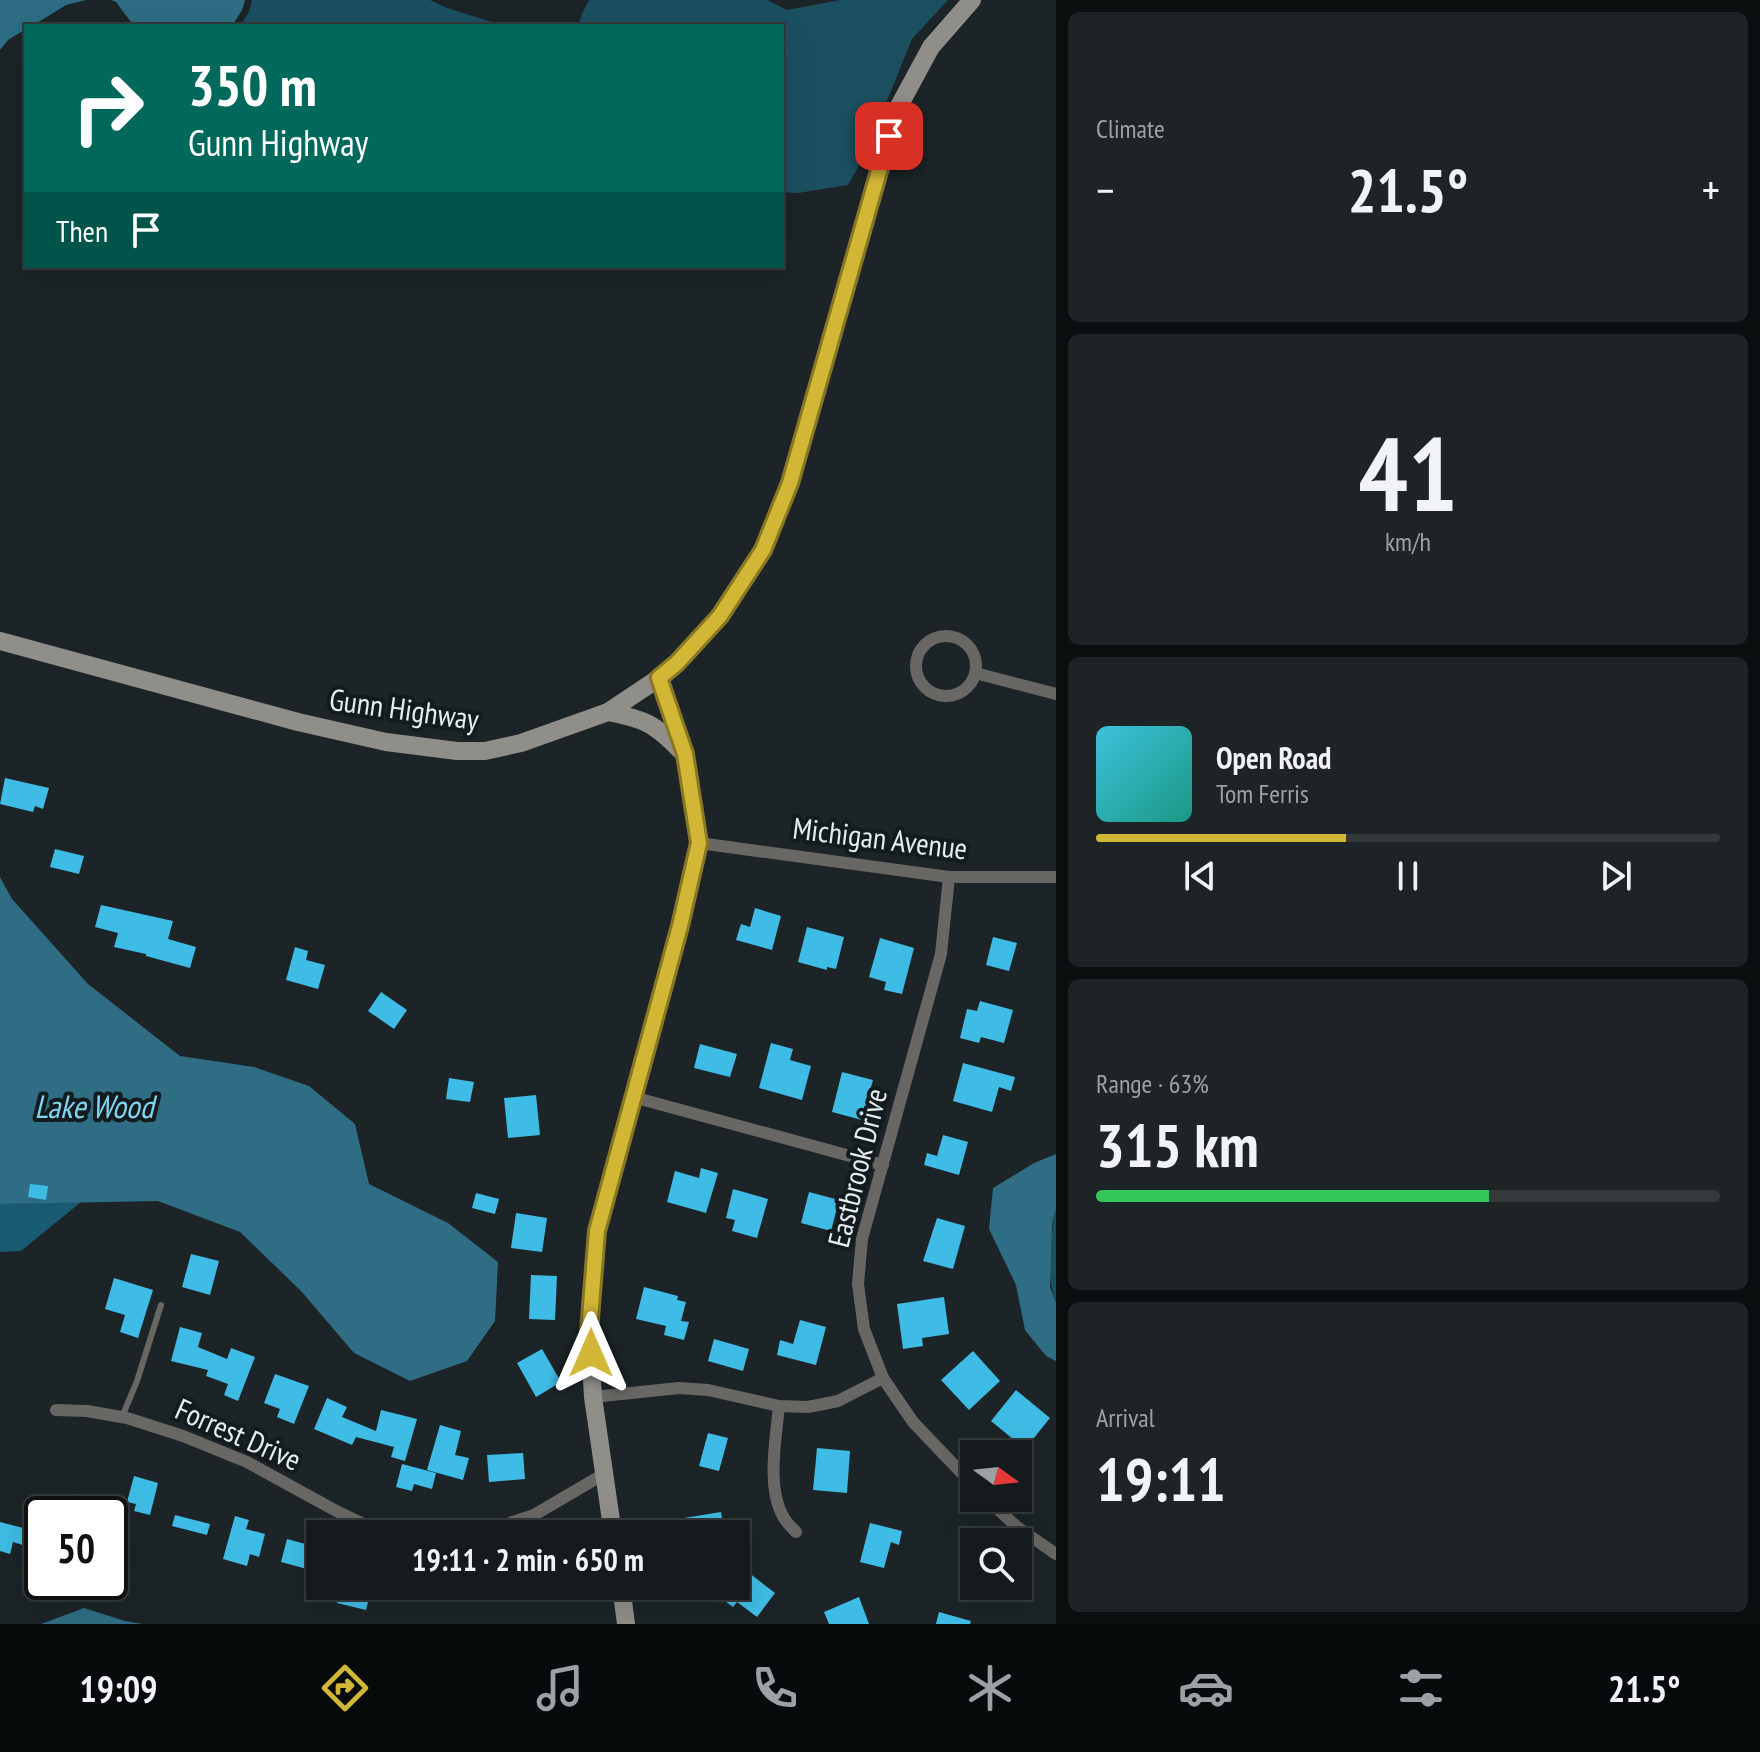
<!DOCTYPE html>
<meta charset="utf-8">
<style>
:root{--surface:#151b1d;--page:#1e2426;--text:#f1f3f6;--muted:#9da1a4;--line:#34393b;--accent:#d2b736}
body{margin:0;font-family:"PT Sans Narrow",sans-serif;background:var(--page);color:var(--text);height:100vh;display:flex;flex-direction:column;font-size:30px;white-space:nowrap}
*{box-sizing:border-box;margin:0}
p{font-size:26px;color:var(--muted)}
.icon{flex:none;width:44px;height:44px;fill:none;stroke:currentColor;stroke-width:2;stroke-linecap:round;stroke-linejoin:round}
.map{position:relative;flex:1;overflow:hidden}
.sheet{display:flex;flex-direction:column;gap:12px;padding:12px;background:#0c0f10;width:704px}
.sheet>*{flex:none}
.banner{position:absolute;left:24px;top:24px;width:760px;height:244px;border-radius:0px;box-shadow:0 8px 32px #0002,0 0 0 2px var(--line);background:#00695c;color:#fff;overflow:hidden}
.needle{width:52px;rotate:105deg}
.buttons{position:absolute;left:960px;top:1440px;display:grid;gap:16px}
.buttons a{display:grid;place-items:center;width:72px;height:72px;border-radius:0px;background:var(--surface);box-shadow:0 8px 32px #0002,0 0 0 2px var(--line);font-size:40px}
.speed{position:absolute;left:24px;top:1496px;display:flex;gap:16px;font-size:40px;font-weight:700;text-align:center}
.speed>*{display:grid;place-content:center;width:104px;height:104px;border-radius:50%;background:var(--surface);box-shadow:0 8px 32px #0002,0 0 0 2px var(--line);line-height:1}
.speed .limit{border:4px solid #111;border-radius:12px;background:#fff;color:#111}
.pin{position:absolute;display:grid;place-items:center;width:68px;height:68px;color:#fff;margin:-34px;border-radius:16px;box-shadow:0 4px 12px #0006}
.me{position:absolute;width:88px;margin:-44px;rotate:0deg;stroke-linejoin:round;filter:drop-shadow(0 0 6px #0008)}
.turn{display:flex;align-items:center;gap:28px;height:168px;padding:0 32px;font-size:36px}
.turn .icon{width:104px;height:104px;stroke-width:2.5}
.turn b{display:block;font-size:56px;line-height:68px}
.then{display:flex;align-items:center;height:76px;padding:0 32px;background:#0003;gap:16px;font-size:30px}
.big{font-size:60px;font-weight:700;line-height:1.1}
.sheet .widget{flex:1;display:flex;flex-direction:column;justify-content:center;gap:12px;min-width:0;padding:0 28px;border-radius:12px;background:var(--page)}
.sheet .dial{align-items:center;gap:0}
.dial b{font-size:104px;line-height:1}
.song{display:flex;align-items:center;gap:24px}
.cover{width:96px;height:96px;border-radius:12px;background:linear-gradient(135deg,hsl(190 70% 55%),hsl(170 70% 35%))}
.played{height:8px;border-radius:4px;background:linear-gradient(90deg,var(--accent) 40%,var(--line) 40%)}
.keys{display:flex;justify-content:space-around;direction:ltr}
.heat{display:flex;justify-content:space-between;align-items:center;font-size:44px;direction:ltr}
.charge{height:12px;border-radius:6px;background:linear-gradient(90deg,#34c759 63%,var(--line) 0)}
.trip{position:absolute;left:306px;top:1520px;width:444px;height:80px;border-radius:0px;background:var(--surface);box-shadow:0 8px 32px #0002,0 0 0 2px var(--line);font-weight:700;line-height:80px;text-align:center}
.tabs{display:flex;height:128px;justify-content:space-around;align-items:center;background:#080b0c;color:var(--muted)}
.tabs .icon{width:56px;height:56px}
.tabs .on{color:var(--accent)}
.tabs b{font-size:36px;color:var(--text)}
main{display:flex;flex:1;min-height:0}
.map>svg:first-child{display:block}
</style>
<main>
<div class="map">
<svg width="1056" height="1624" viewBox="0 0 1056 1624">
<rect width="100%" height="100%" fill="#1c2427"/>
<!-- green -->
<g fill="#1b5061">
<polygon points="252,0 430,0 447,8 505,26 240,26 249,12"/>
<polygon points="589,0 767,0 787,10 840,0 948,0 912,39 865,155 848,185 798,193 782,192 782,26 578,26 582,14"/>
<path d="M1056,1209V1303C1046,1277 1049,1236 1056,1209Z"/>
</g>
<!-- forest -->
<polygon fill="#195b71" points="81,1202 21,1251 0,1252 0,1204"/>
<!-- water -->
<g fill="#2e6d84">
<polygon points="0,0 86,0 66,5 32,26 26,26 26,29 8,40 0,50"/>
<polygon points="111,0 245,0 242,10 232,26 134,26 116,2"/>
<polygon points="0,877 12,899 88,984 180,1056 254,1067 309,1086 355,1124 369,1184 448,1223 498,1262 495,1321 467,1361 410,1381 354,1353 301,1291 240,1232 158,1201 0,1204"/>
<polygon points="1056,1154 1056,1209 1052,1224 1050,1287 1056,1303 1056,1361 1046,1356 1025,1330 1016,1285 989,1229 993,1188 1034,1163"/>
<polygon points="84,1608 125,1621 143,1624 41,1624"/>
</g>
<!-- building -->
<g fill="#3fbce5">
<polygon points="5,778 49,788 43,809 35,806 33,812 0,804"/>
<polygon points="55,849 84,856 79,874 50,867"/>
<polygon points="101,905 173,921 168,939 196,947 190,968 146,956 146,954 114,947 118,933 95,927"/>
<polygon points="755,908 781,916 772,950 736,940 741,924 750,927"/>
<polygon points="807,927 844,937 836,969 827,967 827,970 798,962"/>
<polygon points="993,937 1017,943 1009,971 986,965"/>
<polygon points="880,938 914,948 902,994 884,990 886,982 869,977"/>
<polygon points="295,947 308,951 306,960 325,965 318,989 286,980"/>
<polygon points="381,992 407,1010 394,1029 368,1011"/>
<polygon points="980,1001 1013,1010 1004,1043 981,1037 979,1043 960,1038 967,1009 977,1011"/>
<polygon points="771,1043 793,1049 790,1060 811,1066 802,1100 759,1088"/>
<polygon points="700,1044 737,1054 730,1077 694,1068"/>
<polygon points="963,1063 1015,1077 1011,1091 999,1087 992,1112 953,1101"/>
<polygon points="842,1072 873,1080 862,1120 832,1112"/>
<polygon points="449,1078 474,1082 470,1102 446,1099"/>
<polygon points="536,1095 540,1135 508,1138 504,1098"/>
<polygon points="943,1135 968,1142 959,1175 924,1165 927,1153 937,1156"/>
<polygon points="701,1168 718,1173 706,1213 667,1202 675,1171 699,1178"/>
<polygon points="30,1184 48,1186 46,1200 28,1197"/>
<polygon points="733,1189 768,1199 757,1238 732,1231 735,1220 726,1218"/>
<polygon points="809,1192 839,1200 831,1231 801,1223"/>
<polygon points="476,1193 499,1199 495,1214 472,1208"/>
<polygon points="516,1213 547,1218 542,1252 511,1248"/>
<polygon points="937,1218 965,1226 953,1269 923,1261"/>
<polygon points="191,1254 219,1261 210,1295 182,1287"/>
<polygon points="531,1275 557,1276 555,1320 529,1319"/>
<polygon points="114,1278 153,1290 138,1338 120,1332 125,1315 105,1309"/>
<polygon points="644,1287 678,1296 677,1300 686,1302 681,1321 689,1322 684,1340 664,1335 666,1326 636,1319"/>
<polygon points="944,1297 949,1334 922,1338 923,1346 903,1349 897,1304"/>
<polygon points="800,1320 826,1327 816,1365 777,1355 780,1340 793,1344"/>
<polygon points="180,1327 202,1333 198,1347 227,1359 231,1348 255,1357 238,1401 224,1395 228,1384 206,1376 208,1370 171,1361"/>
<polygon points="714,1339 749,1349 743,1371 708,1361"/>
<polygon points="542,1349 561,1382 536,1397 517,1363"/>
<polygon points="973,1351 1000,1381 969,1410 941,1380"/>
<polygon points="275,1374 309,1386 294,1424 277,1417 280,1409 264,1403"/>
<polygon points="1016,1390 1050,1418 1025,1449 991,1421"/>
<polygon points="327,1398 347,1407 342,1417 376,1431 381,1410 417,1419 405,1461 391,1457 394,1447 356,1437 352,1445 314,1429"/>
<polygon points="440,1425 461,1431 455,1455 469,1458 463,1480 427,1470"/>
<polygon points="708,1433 728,1438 719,1471 699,1466"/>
<polygon points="817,1448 850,1451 847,1493 813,1490"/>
<polygon points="523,1453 525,1479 489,1482 487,1455"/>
<polygon points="402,1464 436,1473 432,1489 414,1484 412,1491 396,1487"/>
<polygon points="134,1476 158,1483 150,1515 134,1511 136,1504 127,1502"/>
<polygon points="721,1512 724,1534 687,1534 684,1518"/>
<polygon points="175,1515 210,1524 207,1535 172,1526"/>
<polygon points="235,1516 249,1520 246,1529 265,1534 259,1557 250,1554 247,1566 223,1559"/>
<polygon points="0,1522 31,1530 26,1546 13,1542 10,1554 0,1551"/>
<polygon points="870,1523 902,1531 899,1545 891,1542 884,1568 860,1562"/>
<polygon points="287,1539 320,1548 320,1563 318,1572 281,1562"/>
<polygon points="744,1569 775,1593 757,1617 737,1602 733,1607 722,1599 731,1586 736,1586 736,1580"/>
<polygon points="341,1586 372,1586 366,1610 337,1603"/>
<polygon points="859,1597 869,1624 829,1624 824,1612"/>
<polygon points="939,1612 971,1621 970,1624 936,1624"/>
</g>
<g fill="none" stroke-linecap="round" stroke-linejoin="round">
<!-- lane -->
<polyline stroke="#686763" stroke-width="6" points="122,1417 137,1381 161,1305"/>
<!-- street -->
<g stroke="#686763" stroke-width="12">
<circle cx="946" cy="666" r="30"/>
<polyline points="975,673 1056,694"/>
<polyline points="699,843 949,877 1056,877"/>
<polyline points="949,877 941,954 862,1239 858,1284 864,1329 883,1378 913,1422 974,1486"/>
<polyline points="633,1097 883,1165"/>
<polyline points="593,1397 679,1388 708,1390 779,1406 808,1407 838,1401 883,1378"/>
<path d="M779,1406C776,1439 766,1488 784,1518C787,1523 792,1528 796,1532"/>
<polyline points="56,1410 87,1411 127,1418 183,1436 247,1462 340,1513 374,1529 392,1534"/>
<polyline points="986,1498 1017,1527 1056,1554"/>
<polyline points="477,1534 534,1515 604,1474"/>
</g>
<!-- secondary -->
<g stroke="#908e88" stroke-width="18">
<polyline points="0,641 298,722 386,742 457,751 485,751 521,743 608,712 659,678 677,663 720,616 763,550 790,483 898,108 931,47 972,0"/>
<path d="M608,712C645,719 655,724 681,751"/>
<polyline points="613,1534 593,1397 589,1331 597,1231 680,926 699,843 685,754 659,678"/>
<polyline points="621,1586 626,1624"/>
</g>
</g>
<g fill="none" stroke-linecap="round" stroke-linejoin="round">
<!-- route casing -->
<g stroke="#887723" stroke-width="20">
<polyline id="route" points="591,1353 589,1331 597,1231 680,926 699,843 685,754 659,678 677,663 720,616 763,550 790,483 889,136"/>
</g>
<!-- route -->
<use href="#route" stroke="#d2b736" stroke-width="14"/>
</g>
<g text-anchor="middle" stroke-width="8" stroke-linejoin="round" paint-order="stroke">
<!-- street labels -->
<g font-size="30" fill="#e7edef" stroke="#131b1e">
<text transform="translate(404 710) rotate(8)" y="10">Gunn Highway</text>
<text transform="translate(880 839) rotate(7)" y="10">Michigan Avenue</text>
<text transform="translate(858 1168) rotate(-76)" y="10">Eastbrook Drive</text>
<text transform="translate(238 1435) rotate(24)" y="10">Forrest Drive</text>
</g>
<!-- water labels -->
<g font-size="32" font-style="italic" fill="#82d4f3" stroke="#131b1e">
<text x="94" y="1118">Lake Wood</text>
</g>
</g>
</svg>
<div class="buttons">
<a><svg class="needle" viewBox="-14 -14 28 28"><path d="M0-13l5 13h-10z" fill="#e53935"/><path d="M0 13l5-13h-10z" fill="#9da1a4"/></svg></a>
<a><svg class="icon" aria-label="search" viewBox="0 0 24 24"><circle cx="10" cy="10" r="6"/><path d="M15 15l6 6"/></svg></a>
</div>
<div class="speed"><div class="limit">50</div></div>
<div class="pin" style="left:889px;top:136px;background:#d93025"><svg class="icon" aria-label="arrive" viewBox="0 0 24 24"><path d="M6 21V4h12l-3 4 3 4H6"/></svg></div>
<svg class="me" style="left:591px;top:1353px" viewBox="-20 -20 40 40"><path d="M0-17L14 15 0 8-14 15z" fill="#d2b736" stroke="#fff" stroke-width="4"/></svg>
<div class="trip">19:11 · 2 min · 650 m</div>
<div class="banner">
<div class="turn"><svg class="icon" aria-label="right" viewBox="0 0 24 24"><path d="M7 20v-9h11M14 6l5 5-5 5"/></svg><div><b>350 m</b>Gunn Highway</div></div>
<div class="then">Then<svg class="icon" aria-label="arrive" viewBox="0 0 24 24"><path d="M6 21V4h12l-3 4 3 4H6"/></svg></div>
</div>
</div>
<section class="sheet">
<div class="widget"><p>Climate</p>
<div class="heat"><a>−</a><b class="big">21.5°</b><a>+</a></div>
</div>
<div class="widget dial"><b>41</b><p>km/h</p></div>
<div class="widget">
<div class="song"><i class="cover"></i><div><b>Open Road</b><p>Tom Ferris</p></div></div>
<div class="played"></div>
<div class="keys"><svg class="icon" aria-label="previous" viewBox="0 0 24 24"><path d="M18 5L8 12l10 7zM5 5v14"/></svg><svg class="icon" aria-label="pause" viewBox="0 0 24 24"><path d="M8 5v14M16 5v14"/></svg><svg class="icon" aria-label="next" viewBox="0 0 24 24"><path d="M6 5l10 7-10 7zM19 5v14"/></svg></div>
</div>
<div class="widget"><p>Range · 63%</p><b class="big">315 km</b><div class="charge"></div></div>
<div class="widget"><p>Arrival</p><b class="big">19:11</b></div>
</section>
</main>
<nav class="tabs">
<b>19:09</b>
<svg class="icon on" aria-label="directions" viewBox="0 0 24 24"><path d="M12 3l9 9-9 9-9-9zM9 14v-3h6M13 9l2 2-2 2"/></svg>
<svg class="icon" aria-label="music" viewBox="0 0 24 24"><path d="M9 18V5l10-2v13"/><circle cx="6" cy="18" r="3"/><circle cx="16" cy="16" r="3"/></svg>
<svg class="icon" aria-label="phone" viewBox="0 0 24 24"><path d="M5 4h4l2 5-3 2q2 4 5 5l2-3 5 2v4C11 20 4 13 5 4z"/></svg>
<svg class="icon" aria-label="climate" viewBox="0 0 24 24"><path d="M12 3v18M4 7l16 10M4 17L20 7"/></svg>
<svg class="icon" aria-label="car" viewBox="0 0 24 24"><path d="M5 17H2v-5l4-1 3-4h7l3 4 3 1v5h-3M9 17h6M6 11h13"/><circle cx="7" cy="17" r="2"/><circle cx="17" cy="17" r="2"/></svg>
<svg class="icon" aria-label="filters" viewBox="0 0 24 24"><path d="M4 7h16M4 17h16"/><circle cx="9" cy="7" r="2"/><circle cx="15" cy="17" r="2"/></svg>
<b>21.5°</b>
</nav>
